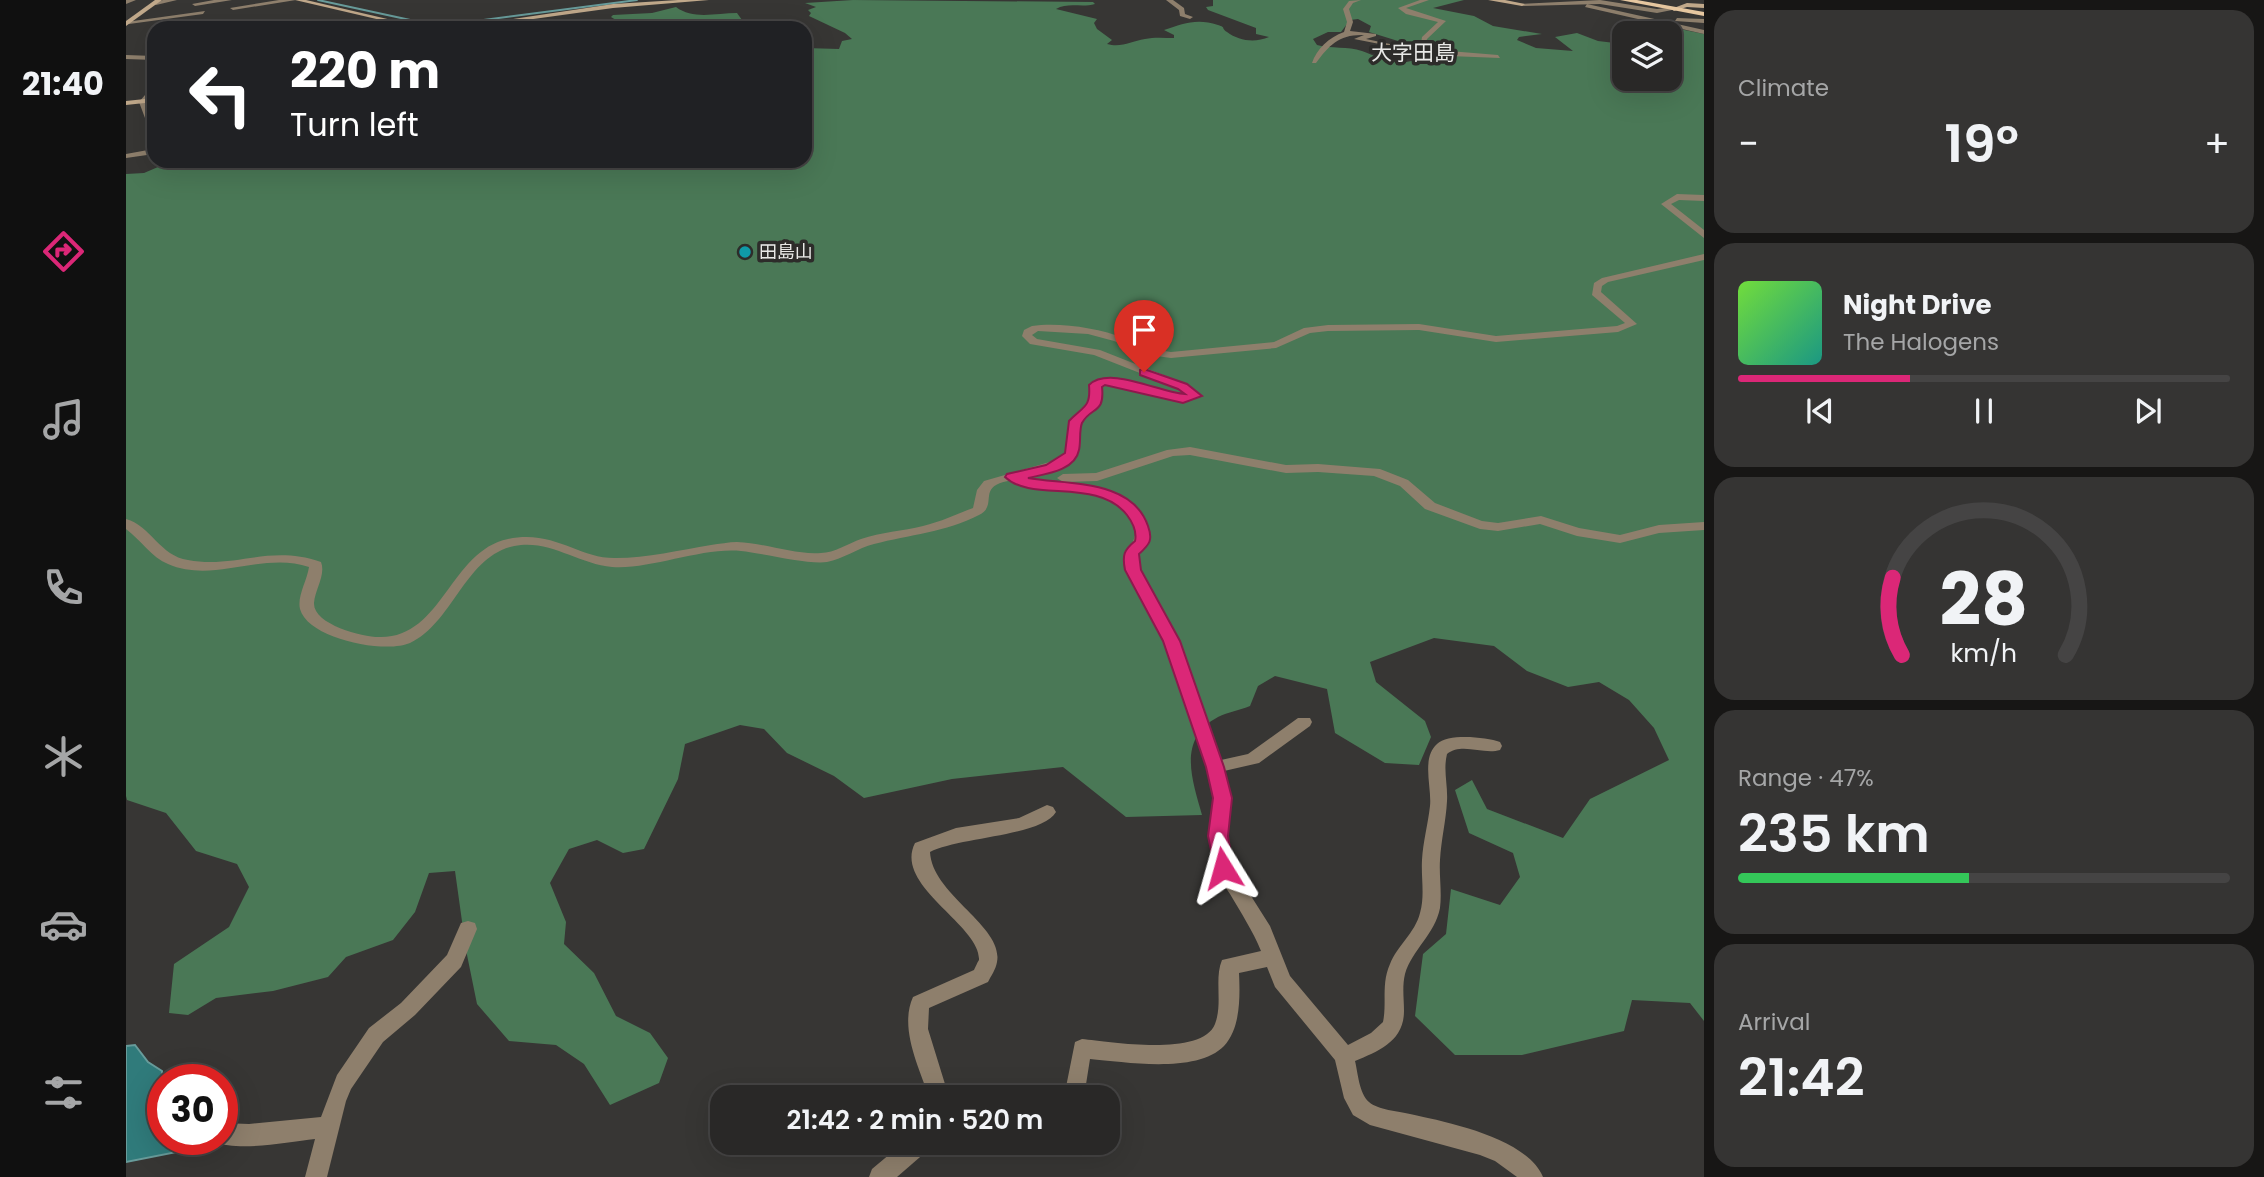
<!DOCTYPE html>
<meta charset="utf-8">
<style>
:root{--surface:#292827;--page:#353433;--text:#f1f3f6;--muted:#a5a6a7;--line:#454444;--accent:#db2777}
body{margin:0;font-family:Poppins,"Noto Sans JP",sans-serif;background:var(--page);color:var(--text);height:100vh;display:flex;flex-direction:column;font-size:26px;white-space:nowrap}
*{box-sizing:border-box;margin:0}
p{font-size:23px;color:var(--muted)}
.icon{flex:none;width:38px;height:38px;fill:none;stroke:currentColor;stroke-width:2;stroke-linecap:round;stroke-linejoin:round}
.map{position:relative;flex:1;overflow:hidden}
.details{display:flex;flex-direction:column;gap:10px;padding:10px;background:#171615;width:560px}
.details>*{flex:none}
.guide{position:absolute;left:21px;top:21px;width:665px;height:147px;border-radius:21px;box-shadow:0 7px 28px #0002,0 0 0 2px var(--line);background:#202124;color:#fff;overflow:hidden}
.controls{position:absolute;left:1486px;top:21px;display:grid;gap:14px}
.controls a{display:grid;place-items:center;width:70px;height:70px;border-radius:14px;background:var(--surface);box-shadow:0 7px 28px #0002,0 0 0 2px var(--line);font-size:35px}
.speed{position:absolute;left:21px;top:1064px;display:flex;gap:14px;font-size:35px;font-weight:700;text-align:center}
.speed>*{display:grid;place-content:center;width:91px;height:91px;border-radius:50%;background:var(--surface);box-shadow:0 7px 28px #0002,0 0 0 2px var(--line);line-height:1}
.speed .limit{border:10px solid #d22;background:#fff;color:#111}
.pin{position:absolute;display:grid;place-items:center;width:60px;height:60px;color:#fff;margin:-72px -30px;border-radius:50% 50% 50% 0;rotate:-45deg;box-shadow:0 0 7px #0007}
.pin .icon{rotate:45deg}
.me{position:absolute;width:77px;margin:-38px;rotate:352deg;stroke-linejoin:round;filter:drop-shadow(0 0 5px #0008)}
.turn{display:flex;align-items:center;gap:24px;height:147px;padding:0 28px;font-size:32px}
.turn .icon{width:91px;height:91px;stroke-width:2.5}
.turn b{display:block;font-size:49px;line-height:60px}
.big{font-size:52px;font-weight:600;line-height:1.1}
.details .card{flex:1;display:flex;flex-direction:column;justify-content:center;gap:10px;min-width:0;padding:0 24px;border-radius:21px;background:var(--page)}
.details .dial{align-items:center;gap:0}
.dial svg{height:182px;overflow:visible;fill:none;stroke:var(--line);stroke-width:7;stroke-linecap:round;text-anchor:middle}
.dial text{fill:var(--text);stroke:none}
.song{display:flex;align-items:center;gap:21px}
.cover{width:84px;height:84px;border-radius:10px;background:linear-gradient(135deg,hsl(100 70% 55%),hsl(170 70% 35%))}
.played{height:7px;border-radius:4px;background:linear-gradient(90deg,var(--accent) 35%,var(--line) 35%)}
.keys{display:flex;justify-content:space-around;direction:ltr}
.heat{display:flex;justify-content:space-between;align-items:center;font-size:38px;direction:ltr}
.charge{height:10px;border-radius:5px;background:linear-gradient(90deg,#34c759 47%,var(--line) 0)}
.trip{position:absolute;left:584px;top:1085px;width:410px;height:70px;border-radius:21px;background:var(--surface);box-shadow:0 7px 28px #0002,0 0 0 2px var(--line);font-weight:600;line-height:70px;text-align:center}
main{display:flex;flex:1;min-height:0}
.dock{display:flex;flex-direction:column;width:126px;justify-content:space-around;align-items:center;background:#101010;color:var(--muted)}
.dock .icon{width:49px;height:49px}
.dock .on{color:var(--accent)}
.dock b{font-size:32px;color:var(--text)}
.map>svg:first-child{display:block}
</style>
<main>
<nav class="dock">
<b>21:40</b>
<svg class="icon on" aria-label="directions" viewBox="0 0 24 24"><path d="M12 3l9 9-9 9-9-9zM9 14v-3h6M13 9l2 2-2 2"/></svg>
<svg class="icon" aria-label="music" viewBox="0 0 24 24"><path d="M9 18V5l10-2v13"/><circle cx="6" cy="18" r="3"/><circle cx="16" cy="16" r="3"/></svg>
<svg class="icon" aria-label="phone" viewBox="0 0 24 24"><path d="M5 4h4l2 5-3 2q2 4 5 5l2-3 5 2v4C11 20 4 13 5 4z"/></svg>
<svg class="icon" aria-label="climate" viewBox="0 0 24 24"><path d="M12 3v18M4 7l16 10M4 17L20 7"/></svg>
<svg class="icon" aria-label="car" viewBox="0 0 24 24"><path d="M5 17H2v-5l4-1 3-4h7l3 4 3 1v5h-3M9 17h6M6 11h13"/><circle cx="7" cy="17" r="2"/><circle cx="17" cy="17" r="2"/></svg>
<svg class="icon" aria-label="filters" viewBox="0 0 24 24"><path d="M4 7h16M4 17h16"/><circle cx="9" cy="7" r="2"/><circle cx="15" cy="17" r="2"/></svg>
</nav>
<div class="map">
<svg width="1578" height="1177" viewBox="0 0 1578 1177">
<rect width="100%" height="100%" fill="#373634"/>
<!-- forest -->
<g fill="#4a7856" fill-rule="evenodd">
<path d="M727,0L967,2L969,4C956,8 942,2 930,9L971,19L968,23L971,29L986,40L981,44C996,48 1005,41 1019,39C1028,37 1038,38 1048,38V35L1038,30C1057,24 1070,18 1092,25C1101,28 1094,27 1101,32C1113,41 1129,43 1143,37L1130,34V28L1082,10L1080,7L1087,6V0H1338L1307,8L1348,16L1367,26L1416,34L1393,37L1391,40L1410,48L1447,51L1429,37L1451,33L1472,41L1489,43L1498,35V79H1544V33H1502L1539,26L1578,34V1021L1564,1003L1506,1000L1498,1031L1396,1055H1329L1289,1016L1297,954L1320,934L1325,889L1374,905L1394,877L1387,853L1343,833L1329,790L1346,780L1361,809L1437,838L1464,799L1543,760L1528,728L1503,700L1473,682L1442,687L1401,671L1368,646L1308,638L1244,662L1250,682L1299,721L1305,737L1293,765L1259,763L1209,733L1201,689L1149,676L1132,686L1124,706C1114,710 1102,712 1092,717C1051,739 1066,779 1076,815L1000,817L937,767L826,779L738,798L708,776L661,753L638,729L614,725L559,744L552,779L518,849L497,853L471,840L443,849L424,883L440,922L438,944L468,973L490,1016L524,1033L542,1058L533,1083L484,1105L458,1064L430,1045L383,1041L351,1004L340,950L329,871L303,873L289,912L267,940L220,957L202,977L147,991L90,998L62,1015L43,1013L48,964L103,927L123,887L111,864L70,851L40,813L1,800L0,796V174L18,173L46,161H679V48L713,49L716,41L726,39L719,33L683,16L685,13L682,10L690,7L679,3ZM1232,19L1245,26L1243,32L1272,41L1274,46L1270,50L1295,57C1275,69 1254,58 1236,51C1222,46 1205,49 1191,45L1187,39L1202,32H1215L1224,20Z"/>
<path d="M550,7C567,20 590,13 611,13L616,20L606,23L605,26L611,28H458L495,23L485,17L487,15L526,13Z"/>
</g>
<!-- water -->
<polygon fill="#307b7b" stroke="#689c9b" stroke-width="2" points="9,1045 22,1062 36,1071 37,1139 64,1139 61,1150 0,1162 0,1046"/>
<g fill="none" stroke-linecap="round" stroke-linejoin="round">
<!-- stream -->
<polyline stroke="#689c9b" stroke-width="2" points="192,0 312,26 511,0"/>
<!-- street -->
<g fill="#8e7f6c" fill-rule="evenodd">
<polygon points="0,0 10,0 0,4"/>
<polygon points="37,0 51,0 30,5 27,3"/>
<polygon points="88,0 106,0 69,6 66,4"/>
<polygon points="153,0 170,0 107,10 104,8"/>
<polygon points="1040,0 1047,0 1058,8 1059,14 1067,17 1064,19 1054,16 1053,10"/>
<path d="M1235,0L1227,3L1223,9L1227,22L1224,31L1250,34V36L1240,39L1264,44V46L1228,39L1238,35C1214,34 1203,45 1190,63H1186C1190,50 1203,37 1218,32L1221,22L1217,9L1223,1Z"/>
<polygon points="1294,0 1303,0 1280,8 1320,21 1301,39 1300,42 1323,51 1372,55 1374,58 1323,56 1295,44 1296,37 1312,22 1280,14 1272,8"/>
<polygon points="1474,0 1531,9 1548,7 1551,9 1531,13 1474,4 1396,6 1393,4"/>
<polygon points="1461,4 1578,30 1578,34 1459,7"/>
<polygon points="79,11 77,14 3,24 0,22"/>
<polygon points="1551,18 1578,19 1578,23 1549,21"/>
<polygon points="269,19 271,22 227,28 230,26"/>
<polygon points="0,55 28,56 28,60 0,59"/>
<polygon points="25,88 28,88 28,94 21,102 27,118 28,154 0,158 0,154 22,150 19,118 13,102"/>
<polygon points="1551,194 1578,195 1578,201 1553,200 1545,204 1578,230 1578,238 1535,204"/>
<path d="M1578,254V260L1482,282L1476,286L1475,292L1511,324L1492,332L1370,342L1293,330L1202,331L1184,333L1150,348L1045,358L1023,355L988,341L962,334L912,331L906,335L911,339L974,350L1060,384L1076,396L1057,402L985,384L976,387L977,399C971,407 958,415 956,424C953,433 956,443 953,452C945,472 916,473 899,476C939,492 1019,475 1024,538L1013,556L1014,570L1053,641L1095,760L1122,754L1172,718H1184L1186,722L1184,726L1133,763L1098,771L1105,798L1101,836L1106,866L1144,926L1164,976L1222,1045L1245,1033L1257,1022C1261,1003 1255,984 1264,964C1271,946 1289,933 1294,913C1299,896 1295,878 1296,860C1297,842 1302,824 1304,806C1306,788 1295,758 1311,744C1322,733 1360,737 1374,742L1376,746L1374,750C1357,755 1336,742 1321,754C1317,770 1322,785 1321,801C1320,821 1315,840 1314,860C1313,876 1316,892 1314,908C1309,934 1286,950 1279,974C1276,987 1278,998 1278,1011C1278,1041 1253,1051 1229,1061C1232,1073 1233,1093 1243,1102C1252,1110 1272,1111 1284,1114C1321,1122 1401,1138 1417,1177H1391L1369,1161L1354,1155L1244,1125L1227,1115L1218,1098L1209,1060L1149,987L1141,967L1113,973C1114,995 1115,1028 1098,1046C1071,1074 999,1062 964,1059L958,1097H938L949,1042L956,1039C985,1042 1076,1057 1089,1024C1097,1003 1088,979 1096,960L1135,951C1127,931 1115,913 1104,894C1099,886 1092,878 1089,869C1079,842 1090,822 1088,798C1087,777 1077,755 1070,735C1060,704 1052,669 1038,639C1027,617 1014,597 1003,575C988,546 1032,537 993,506C971,488 936,492 910,488C901,486 891,480 882,481C850,487 873,505 853,515C820,532 783,535 748,544C732,548 717,559 701,562C683,565 636,553 615,551C576,547 524,570 486,567C454,564 427,542 395,545C340,550 329,622 284,643C259,654 182,639 174,609C171,596 181,581 183,567C137,551 88,584 42,564C25,557 15,540 0,529V519C25,526 34,556 62,560C109,569 143,544 195,562C200,575 189,589 188,603C187,624 236,637 253,637C316,639 324,551 382,539C428,529 453,559 490,558C521,558 554,550 585,545C593,544 603,542 611,542C639,543 668,555 695,553C708,553 723,543 735,539C755,532 777,531 797,526C814,522 831,514 847,508L851,490L858,481L934,459L940,453L944,421L965,398L966,383L985,378L1061,395L1052,388L968,355L904,344L896,336L898,330L906,326C933,322 972,328 998,338C1014,344 1028,350 1045,352L1148,342L1178,328L1202,325L1293,324L1370,336L1491,326L1499,323L1466,295L1468,283L1476,278Z"/>
<polygon points="1064,447 1160,465 1192,464 1254,469 1282,480 1309,503 1356,521 1372,523 1415,516 1453,528 1494,535 1533,525 1578,522 1578,530 1533,533 1494,543 1451,536 1414,524 1372,531 1354,529 1299,509 1274,486 1248,476 1192,472 1160,473 1064,455 1047,456 971,481 937,482 931,478 937,474 970,473 1041,450"/>
<path d="M921,805L927,807L930,812C917,836 832,837 804,852C806,895 878,926 871,962C870,969 865,976 862,982L803,1008L802,1029L823,1097H803C793,1067 773,1028 787,997L848,970C849,968 852,961 853,960C855,925 767,886 789,843L830,828L893,818Z"/>
<path d="M342,921L349,923L351,929L335,967L289,1015L257,1042L225,1089L220,1101L201,1177H179L189,1139C161,1142 115,1152 88,1142L87,1139H96V1123L123,1124L195,1117L211,1075L243,1028L275,1003L321,955L335,923Z"/>
<polygon points="777,1143 804,1143 801,1151 771,1177 743,1177 746,1169"/>
</g>
<!-- secondary -->
<g fill="#c0a88a" fill-rule="evenodd">
<polygon points="29,0 36,0 0,26 0,21"/>
<polygon points="169,0 180,0 300,28 289,28"/>
<polygon points="552,0 583,0 487,8 343,28 326,28 487,4"/>
<polygon points="1362,0 1379,0 1399,4 1396,6"/>
<polygon points="1561,3 1578,4 1578,8 1561,7 1548,11 1545,9"/>
<polygon points="28,98 28,102 0,105 0,101"/>
</g>
<!-- primary -->
<polygon fill="#e6c7a0" fill-rule="evenodd" points="1494,0 1511,0 1578,12 1578,16"/>
</g>
<!-- route -->
<path fill="#db2777" stroke="#8e194d" stroke-width="2" d="M1018,369L1061,384L1076,396L1057,403L979,385L976,387C979,415 965,406 956,423C953,430 955,442 953,450C949,471 919,474 902,478C942,485 1006,479 1022,526C1027,540 1024,544 1013,554L1015,570L1054,641L1098,767L1106,798L1102,836L1107,868L1104,874L1097,876L1090,874L1082,836L1087,798L1080,767L1037,641L999,570C996,555 998,550 1009,541C1011,532 1007,523 1001,515C971,477 906,503 879,477L881,474L920,465L939,453L943,421C957,406 965,408 963,385C983,365 1034,393 1059,394L1052,389L1014,375V370Z"/>
<!-- markers -->
<circle fill="#0f9aa8" stroke="#2d2c2a" stroke-width="2.5" cx="619" cy="252" r="7"/>
<g text-anchor="middle" stroke-width="7" stroke-linejoin="round" paint-order="stroke">
<!-- far-poi labels -->
<g font-size="18" fill="#e9e9e7" stroke="#2d2c2a" text-anchor="start">
<text x="633" y="258">田島山</text>
</g>
<!-- far-quarter labels -->
<g font-size="21" fill="#e9e9e7" stroke="#2d2c2a">
<text x="1287" y="60">大字田島</text>
</g>
</g>
</svg>
<div class="controls">
<a><svg class="icon" aria-label="layers" viewBox="0 0 24 24"><path d="M12 4l9 5-9 5-9-5zM3 14l9 5 9-5"/></svg></a>
</div>
<div class="speed"><div class="limit">30</div></div>
<div class="pin" style="left:1018px;top:372px;background:#d93025"><svg class="icon" aria-label="arrive" viewBox="0 0 24 24"><path d="M6 21V4h12l-3 4 3 4H6"/></svg></div>
<svg class="me" style="left:1097px;top:868px" viewBox="-20 -20 40 40"><path d="M0-17L14 15 0 8-14 15z" fill="#db2777" stroke="#fff" stroke-width="4"/></svg>
<div class="trip">21:42 · 2 min · 520 m</div>
<div class="guide">
<div class="turn"><svg class="icon" aria-label="left" viewBox="0 0 24 24"><path d="M17 20v-9H6M10 6l-5 5 5 5"/></svg><div><b>220 m</b>Turn left</div></div>
</div>
</div>
<section class="details">
<div class="card"><p>Climate</p>
<div class="heat"><a>−</a><b class="big">19°</b><a>+</a></div>
</div>
<div class="card">
<div class="song"><i class="cover"></i><div><b>Night Drive</b><p>The Halogens</p></div></div>
<div class="played"></div>
<div class="keys"><svg class="icon" aria-label="previous" viewBox="0 0 24 24"><path d="M18 5L8 12l10 7zM5 5v14"/></svg><svg class="icon" aria-label="pause" viewBox="0 0 24 24"><path d="M8 5v14M16 5v14"/></svg><svg class="icon" aria-label="next" viewBox="0 0 24 24"><path d="M6 5l10 7-10 7zM19 5v14"/></svg></div>
</div>
<div class="card dial"><svg viewBox="0 0 100 80">
<path d="M14 69A42 42 0 1 1 86 69"/>
<path d="M14 69A42 42 0 0 1 10 35" stroke="#db2777"/>
<text x="50" y="56" font-size="32" font-weight="700">28</text>
<text x="50" y="72" font-size="11">km/h</text>
</svg></div>
<div class="card"><p>Range · 47%</p><b class="big">235 km</b><div class="charge"></div></div>
<div class="card"><p>Arrival</p><b class="big">21:42</b></div>
</section>
</main>
